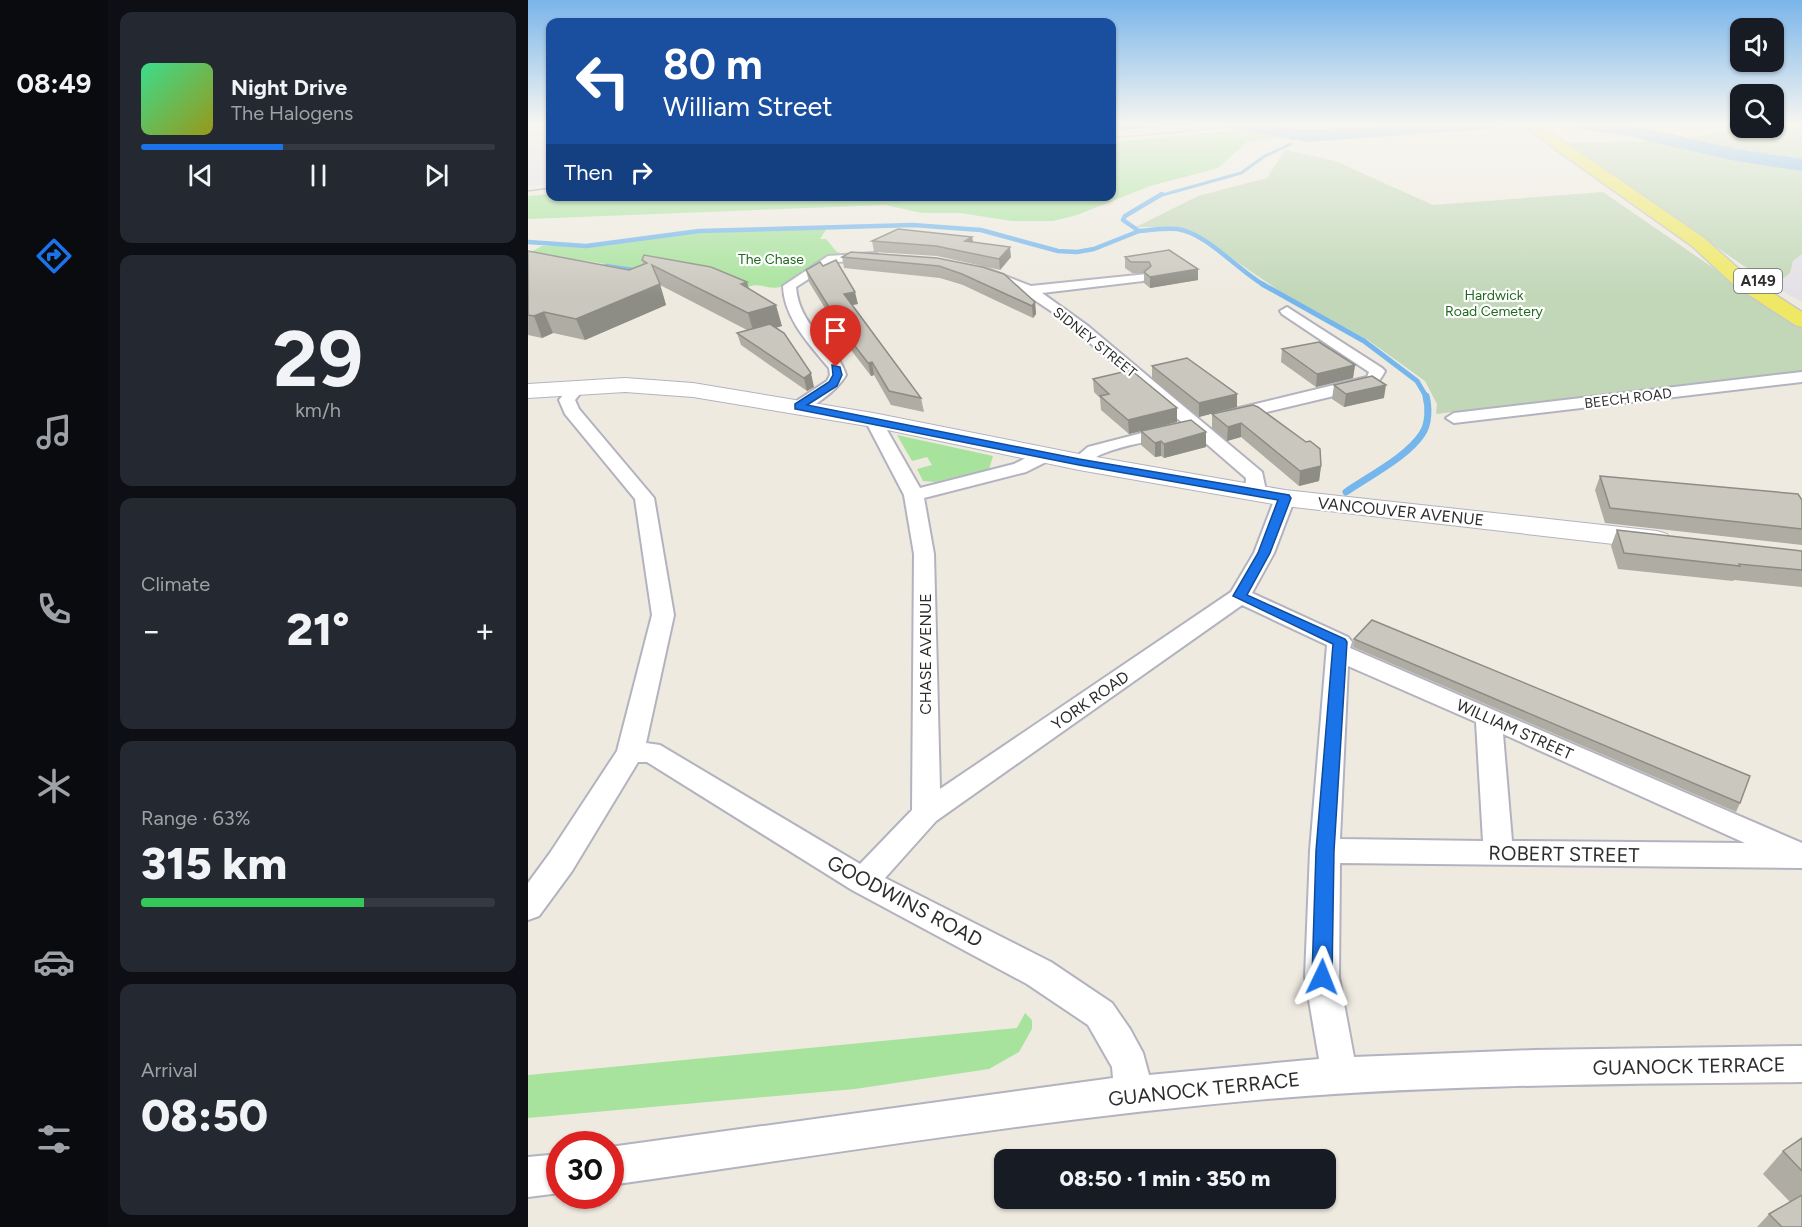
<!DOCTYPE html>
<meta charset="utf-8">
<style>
:root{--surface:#171b24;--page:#242831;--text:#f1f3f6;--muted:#9ea1a6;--line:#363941;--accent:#1a73e8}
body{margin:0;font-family:Figtree,sans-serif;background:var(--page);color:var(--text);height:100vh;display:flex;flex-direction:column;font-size:22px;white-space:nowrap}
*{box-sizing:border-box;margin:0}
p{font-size:20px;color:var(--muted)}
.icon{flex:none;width:33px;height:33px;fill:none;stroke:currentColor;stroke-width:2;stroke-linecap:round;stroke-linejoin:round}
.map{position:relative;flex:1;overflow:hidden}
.sheet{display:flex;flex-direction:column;gap:12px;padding:12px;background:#0d0f14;width:420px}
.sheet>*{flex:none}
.hud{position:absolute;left:18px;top:18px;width:570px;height:183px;border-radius:12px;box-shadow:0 2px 4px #0004;background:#1a4fa0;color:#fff;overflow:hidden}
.controls{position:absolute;left:1202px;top:18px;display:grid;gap:12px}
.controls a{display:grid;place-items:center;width:54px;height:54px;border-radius:12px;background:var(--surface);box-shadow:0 2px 4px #0004;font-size:30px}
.speed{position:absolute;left:18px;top:1131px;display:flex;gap:12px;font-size:30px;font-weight:700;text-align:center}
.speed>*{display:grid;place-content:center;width:78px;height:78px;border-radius:50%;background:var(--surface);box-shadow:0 2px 4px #0004;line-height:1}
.speed .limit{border:9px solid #d22;background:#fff;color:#111}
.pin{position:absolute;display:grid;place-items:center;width:51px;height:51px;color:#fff;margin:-62px -26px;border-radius:50% 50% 50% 0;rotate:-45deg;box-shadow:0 0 6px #0007}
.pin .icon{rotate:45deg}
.me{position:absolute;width:66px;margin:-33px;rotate:2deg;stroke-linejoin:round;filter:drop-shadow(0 0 4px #0008)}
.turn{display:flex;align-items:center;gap:21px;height:126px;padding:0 18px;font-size:27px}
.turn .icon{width:78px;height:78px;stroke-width:2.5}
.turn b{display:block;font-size:42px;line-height:51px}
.then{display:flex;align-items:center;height:57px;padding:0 18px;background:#0003;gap:12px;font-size:22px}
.big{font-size:45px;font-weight:800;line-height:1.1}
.sheet .widget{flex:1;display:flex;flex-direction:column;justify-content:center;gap:9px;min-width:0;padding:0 21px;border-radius:12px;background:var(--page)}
.sheet .dial{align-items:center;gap:0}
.dial b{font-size:78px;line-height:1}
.song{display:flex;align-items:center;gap:18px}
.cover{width:72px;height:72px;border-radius:9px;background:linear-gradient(135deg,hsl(150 70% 55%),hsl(60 70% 35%))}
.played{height:6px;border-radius:3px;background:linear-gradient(90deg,var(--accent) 40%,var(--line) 40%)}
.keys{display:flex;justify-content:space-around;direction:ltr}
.heat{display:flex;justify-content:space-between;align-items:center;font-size:33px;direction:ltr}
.charge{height:9px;border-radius:4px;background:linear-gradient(90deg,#34c759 63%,var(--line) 0)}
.trip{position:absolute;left:466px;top:1149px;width:342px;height:60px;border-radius:12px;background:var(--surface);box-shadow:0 2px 4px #0004;font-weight:800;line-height:60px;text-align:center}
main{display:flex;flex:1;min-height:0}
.menu{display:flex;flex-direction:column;width:108px;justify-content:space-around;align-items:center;background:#090b0e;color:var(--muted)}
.menu .icon{width:42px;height:42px}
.menu .on{color:var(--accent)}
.menu b{font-size:27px;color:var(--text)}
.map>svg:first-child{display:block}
</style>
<main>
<nav class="menu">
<b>08:49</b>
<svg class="icon on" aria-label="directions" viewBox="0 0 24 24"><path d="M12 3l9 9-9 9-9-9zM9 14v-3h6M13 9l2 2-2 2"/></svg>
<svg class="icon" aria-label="music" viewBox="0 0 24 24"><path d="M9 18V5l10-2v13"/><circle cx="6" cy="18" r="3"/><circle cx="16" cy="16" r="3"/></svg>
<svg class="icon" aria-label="phone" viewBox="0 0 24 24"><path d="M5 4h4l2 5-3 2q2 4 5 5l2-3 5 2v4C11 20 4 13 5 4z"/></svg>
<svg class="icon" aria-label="climate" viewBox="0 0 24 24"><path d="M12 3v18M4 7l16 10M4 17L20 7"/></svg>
<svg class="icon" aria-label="car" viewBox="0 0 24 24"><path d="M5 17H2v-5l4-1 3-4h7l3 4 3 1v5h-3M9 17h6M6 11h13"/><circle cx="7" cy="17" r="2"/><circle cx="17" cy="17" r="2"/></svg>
<svg class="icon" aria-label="filters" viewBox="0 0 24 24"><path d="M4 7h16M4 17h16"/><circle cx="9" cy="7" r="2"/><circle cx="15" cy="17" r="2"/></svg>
</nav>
<section class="sheet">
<div class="widget">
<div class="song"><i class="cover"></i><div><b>Night Drive</b><p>The Halogens</p></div></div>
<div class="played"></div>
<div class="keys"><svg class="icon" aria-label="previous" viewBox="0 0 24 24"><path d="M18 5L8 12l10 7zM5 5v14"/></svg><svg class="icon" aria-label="pause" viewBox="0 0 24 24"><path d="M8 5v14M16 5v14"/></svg><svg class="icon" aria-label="next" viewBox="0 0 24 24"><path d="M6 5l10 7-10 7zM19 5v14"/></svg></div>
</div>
<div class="widget dial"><b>29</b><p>km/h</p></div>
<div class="widget"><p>Climate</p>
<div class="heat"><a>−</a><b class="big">21°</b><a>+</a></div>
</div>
<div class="widget"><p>Range · 63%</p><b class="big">315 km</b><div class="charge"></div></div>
<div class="widget"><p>Arrival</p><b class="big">08:50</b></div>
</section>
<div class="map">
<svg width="1274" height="1227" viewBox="0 0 1274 1227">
<rect width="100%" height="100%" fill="#eeeae0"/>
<!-- industrial -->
<g fill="#e3e0e7">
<polygon points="0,124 22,124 22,184 0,186"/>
<polygon points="584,124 693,124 584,134"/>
<polygon points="1274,254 1274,302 1245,286 1262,273 1265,261"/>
</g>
<!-- green -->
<g fill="#a8e39d">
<polygon points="726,129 757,137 719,142 690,168 622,186 549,215 525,221 484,221 432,213 394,213 357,205 0,219 0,196 22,194 22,196 584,196 584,142"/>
<path d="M299,228L292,239H298L309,252L316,254C299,260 284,268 268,277C263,280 258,286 252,287C241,290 231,282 220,287L3,252L14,246H65L172,231Z"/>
<polygon points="369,435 465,456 461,469 407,482 395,481 389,469 404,465 399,457 384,461"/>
<polygon points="497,1013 504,1020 504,1029 491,1052 461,1069 327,1089 0,1118 0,1075 489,1028"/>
</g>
<!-- cemetery -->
<g fill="#c1d7b7">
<polygon points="1245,124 1274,124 1274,254 1265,261 1262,273 1245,286 1037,143 1152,140 1212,127 1245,128"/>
<polygon points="757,150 807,161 905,205 1075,192 1274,329 1274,371 908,414 909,404 897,381 840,340 759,296 665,232 645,227 608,227 670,196 739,178"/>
</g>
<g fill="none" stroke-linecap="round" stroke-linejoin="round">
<!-- stream-far3 -->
<polyline stroke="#75b6ed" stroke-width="3" points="631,196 713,173 737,156 763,144"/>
<!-- stream-far2 -->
<g stroke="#75b6ed" stroke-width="4.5">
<path d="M611,231C623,230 637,228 649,229C677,232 712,272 736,285"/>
<polyline points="0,242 58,246 171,231 385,225 453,230 530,251 549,252 566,249 611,231 595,220 597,216 634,194"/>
<polyline points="78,266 113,271"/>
</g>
<!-- stream-far1 -->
<polyline stroke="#75b6ed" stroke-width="5" points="734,284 836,341 889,381 899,398"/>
<!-- stream -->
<path stroke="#75b6ed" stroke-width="7" d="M818,492C841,476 879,457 894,434C901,424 901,407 898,396"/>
<!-- river -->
<g fill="#75b6ed" fill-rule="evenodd">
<polygon points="697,124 739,124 778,130 877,124 970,124 967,128 961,129 778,142 706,129 700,128"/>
<polygon points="1045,124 1099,124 1208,149 1274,159 1274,171 1208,161 1099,136 1054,129 1048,128"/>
</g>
<!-- minor casing -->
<g stroke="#b3b3c0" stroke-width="4">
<g id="minor">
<path d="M345,253L349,254V260L307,262L268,287C271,329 309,344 318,375C310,389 280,415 264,410L262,407L264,404L299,381L302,375L301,368C281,344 256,318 255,286L300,256Z"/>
<polygon points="454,267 503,286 619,274 621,277 615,281 514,293 560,326 734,472 737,486 733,496 719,496 717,492 718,478 532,317 493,291 450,274 448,271 450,268"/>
<path d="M759,307L854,368L857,371C851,383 847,385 835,389L705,420L699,419L697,415L699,411L839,377L841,372L754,314L752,311Z"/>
<polygon points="1274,372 1274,382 926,423 918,418 926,413"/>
<path d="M48,384L56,389L47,400L51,409L126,498L146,615L118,743L132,745L332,864L384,810L386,554L376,495L337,420L339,416H351L392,488L486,464L512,451H524L527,455L524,459L498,472L396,498L406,554L412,789L703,592L726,553L747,498L750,494H764L767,498L746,553L724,593L820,637L824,642L822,648L1274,843V868L812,863L811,977L826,1057L1006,1050L1274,1046V1082C1096,1084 917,1084 739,1099C519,1118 301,1154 82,1185V1147L585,1078L584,1067L560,1025L499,984L324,890L119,762H110L44,871L11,916L0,920V883L22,853L89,751L124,615L107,499L37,414L31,400L42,386ZM714,605L799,645L782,851L777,977L791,1059L621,1075L615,1053L602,1029L584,1003L523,962L357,878L408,821ZM820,666L948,722L955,841L812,839ZM975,734L1217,843L984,841Z"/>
<path d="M641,426L647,427L650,431L647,435C623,441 596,445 574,454C562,459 558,469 545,466L542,462L560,447Z"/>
<polygon points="32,1154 32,1193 0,1197 0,1157"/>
</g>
</g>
<!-- secondary casing -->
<g stroke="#b3b3c0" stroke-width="2">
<polygon id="secondary" points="97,378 165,383 345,413 551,454 757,490 1129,531 1139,534 1143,540 1139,546 1129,549 757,506 551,470 345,427 165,397 97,392 0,398 0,384"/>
</g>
<!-- primary casing -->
<g stroke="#c8c8c8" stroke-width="3">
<polygon id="primary" points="992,124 1007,124 1021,131 1176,238 1220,277 1274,312 1274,327 1267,325 1206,285 1164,246"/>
</g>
<!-- minor -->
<use href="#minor" fill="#fff" fill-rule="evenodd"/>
<!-- secondary -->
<use href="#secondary" fill="#fff" fill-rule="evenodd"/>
<!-- primary -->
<use href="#primary" fill="#efe864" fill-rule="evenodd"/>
<!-- rail -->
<g stroke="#a3a2b6" stroke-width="1.5">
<polyline points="584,138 737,124"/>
<polyline points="0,191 22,188"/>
</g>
</g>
<!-- wall -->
<g fill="#aeaca3">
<polygon points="585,124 662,124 593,130"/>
<polygon points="691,124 700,124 700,127"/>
<polygon points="444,237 445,242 483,257 472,270 409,256 346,252 344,241"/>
<polygon points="641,250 670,280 622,288 616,283 616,273 604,273 597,268 597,257"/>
<polygon points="0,251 101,270 115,265 114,260 219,282 221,289 254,326 247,328 286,387 279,391 213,345 209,333 219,330 132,285 138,305 57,340 25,333 14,338 0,335"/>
<polygon points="314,257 409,258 507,302 508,314 505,318 435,285 412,278 316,268"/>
<polygon points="295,266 330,304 324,305 393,398 396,412 363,405 346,375 343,376 320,346 281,282 278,270"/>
<polygon points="754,349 827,365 825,378 788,387 753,362"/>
<polygon points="624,366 709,394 709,407 671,417 624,379"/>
<polygon points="565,379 649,422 621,429 678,432 678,447 636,458 633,456 627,457 613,445 613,431 601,434 573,410 572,398 566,392"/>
<polygon points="806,385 856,398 816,407 804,399"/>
<polygon points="725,405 793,466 791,481 771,486 713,437 699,441 684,428 684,414"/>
<polygon points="1072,476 1274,500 1274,545 1077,523 1067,490"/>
<polygon points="1089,530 1274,551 1274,587 1206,580 1205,581 1090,569 1083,546"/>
<polygon points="826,639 1212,803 1208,812 825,647"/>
<polygon points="1274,1138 1274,1227 1229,1227 1241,1214 1262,1202 1235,1174 1255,1151"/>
</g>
<!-- shaded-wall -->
<g fill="#8d8c85">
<polygon points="593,124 662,124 593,130"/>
<polygon points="444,237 446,247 437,241"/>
<polygon points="482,247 483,257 472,270 471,259"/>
<polygon points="670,269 670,280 622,288 622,277"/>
<polygon points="219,282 224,302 213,284"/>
<polygon points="132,284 138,305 57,340 48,319"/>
<polygon points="327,292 330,304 318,306 316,294"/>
<polygon points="507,302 508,314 505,318 504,306"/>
<polygon points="248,305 254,326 226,334 220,313"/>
<polygon points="16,312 25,333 14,338 6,316"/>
<polygon points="344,362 346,375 343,376 340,363"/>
<polygon points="827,365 825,378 788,387 789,374"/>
<polygon points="283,373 286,387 279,391 276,378"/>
<polygon points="858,385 856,398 816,407 818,394"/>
<polygon points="709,394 709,407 671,417 671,403"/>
<polygon points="649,408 649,422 601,434 600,420"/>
<polygon points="713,423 713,437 699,441 700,427"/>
<polygon points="678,432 678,447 636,458 636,444"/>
<polygon points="633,441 633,456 627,457 627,443"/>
<polygon points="793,466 791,481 771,486 772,471"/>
</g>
<!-- building -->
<g fill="#cac8be" stroke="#8d8c85" stroke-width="1.5">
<polygon points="370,229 444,237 437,241 482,247 471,259 408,246 344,241"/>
<polygon points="641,250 670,269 622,277 616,272 623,266 621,262 603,262 597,257"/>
<polygon points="0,251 101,270 119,263 114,260 116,255 183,267 219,282 213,284 248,305 220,313 124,265 132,284 48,319 16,312 6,316 0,315"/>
<polygon points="323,252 409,258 454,267 476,274 507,302 504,306 434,274 411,266 314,257"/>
<polygon points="308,260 327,292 316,294 393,398 361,391 344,362 340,363 317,333 278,270 292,262 295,266"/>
<polygon points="242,324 256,333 283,373 276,378 209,333"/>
<polygon points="791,342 827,365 789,374 754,349"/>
<polygon points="659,358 709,394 671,403 624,366"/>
<polygon points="603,370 649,408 600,420 572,396 581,394 565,379"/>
<polygon points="844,376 858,385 818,394 806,385"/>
<polygon points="725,405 730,407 778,442 782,441 792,449 793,466 772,471 713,423 700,427 684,414"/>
<polygon points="663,420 678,432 636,444 633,441 627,443 613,431"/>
<polygon points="1072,476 1270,494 1274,500 1274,529 1082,508"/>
<polygon points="1089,530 1274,551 1274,570 1211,564 1212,566 1096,553"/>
<polygon points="844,620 1222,776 1212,803 826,639"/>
<polygon points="1274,1138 1274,1171 1255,1151"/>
<polygon points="1274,1195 1274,1227 1254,1227 1241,1214"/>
</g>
<!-- sky -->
<linearGradient id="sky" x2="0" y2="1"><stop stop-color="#7ab5ea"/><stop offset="0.42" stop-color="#f7f6f1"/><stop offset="1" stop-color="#f7f6f1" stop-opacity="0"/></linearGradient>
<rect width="1274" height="296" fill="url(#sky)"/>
<!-- route -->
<polygon fill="#1a73e8" stroke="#114b97" stroke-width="1.5" points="304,365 312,367 314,375 309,386 279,405 551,459 761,495 763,498 742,553 719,595 817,639 819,642 806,851 804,977 801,983 794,986 787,983 784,977 788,851 805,644 705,596 730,553 750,500 551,465 267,409 267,404 301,382 305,375"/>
<g text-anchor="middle" stroke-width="4.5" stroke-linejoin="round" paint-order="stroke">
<!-- far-park labels -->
<g font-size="14" fill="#1e6a1c" stroke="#fff">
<text x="243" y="264">The Chase</text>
<text x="966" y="300">Hardwick<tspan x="966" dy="16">Road Cemetery</tspan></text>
</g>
<!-- far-street labels -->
<g font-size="14" fill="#2d2d2d" stroke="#fff">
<text transform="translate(567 342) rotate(39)" y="5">SIDNEY STREET</text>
<text transform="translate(1100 398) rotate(-7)" y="5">BEECH ROAD</text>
</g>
<!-- shield labels -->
<rect fill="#fff" stroke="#6c6c6c" stroke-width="1.5" x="1206" y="269" width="48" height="24" rx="4.5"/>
<g font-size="15" font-weight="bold" fill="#2d2d2d">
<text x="1230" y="286">A149</text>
</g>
<!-- street labels -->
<g font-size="16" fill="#2d2d2d" stroke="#fff">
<text transform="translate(873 511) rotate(6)" y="6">VANCOUVER AVENUE</text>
<text transform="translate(397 654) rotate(-90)" y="6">CHASE AVENUE</text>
<text transform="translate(562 700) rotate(-35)" y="6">YORK ROAD</text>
<text transform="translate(987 729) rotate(24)" y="6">WILLIAM STREET</text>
</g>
<!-- near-street labels -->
<g font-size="20" fill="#2d2d2d" stroke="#fff">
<text transform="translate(1036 854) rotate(1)" y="7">ROBERT STREET</text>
<text transform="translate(377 901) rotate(28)" y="7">GOODWINS ROAD</text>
<text transform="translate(1161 1066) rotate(-1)" y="7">GUANOCK TERRACE</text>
<text transform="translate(676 1089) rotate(-6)" y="7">GUANOCK TERRACE</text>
</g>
</g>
</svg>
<div class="controls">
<a><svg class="icon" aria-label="sound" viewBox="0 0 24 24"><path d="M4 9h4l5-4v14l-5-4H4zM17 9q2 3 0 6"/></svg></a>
<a><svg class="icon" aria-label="search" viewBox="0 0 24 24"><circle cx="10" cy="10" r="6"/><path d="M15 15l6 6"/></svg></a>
</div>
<div class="speed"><div class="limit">30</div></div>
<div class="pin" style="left:308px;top:367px;background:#d93025"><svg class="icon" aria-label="arrive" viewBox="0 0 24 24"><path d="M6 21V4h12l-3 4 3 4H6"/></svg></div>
<svg class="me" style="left:794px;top:977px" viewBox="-20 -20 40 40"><path d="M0-17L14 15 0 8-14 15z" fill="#1a73e8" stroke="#fff" stroke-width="4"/></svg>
<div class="trip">08:50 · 1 min · 350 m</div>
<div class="hud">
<div class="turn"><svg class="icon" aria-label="left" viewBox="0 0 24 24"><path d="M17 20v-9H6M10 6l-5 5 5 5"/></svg><div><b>80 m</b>William Street</div></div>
<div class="then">Then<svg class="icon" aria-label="right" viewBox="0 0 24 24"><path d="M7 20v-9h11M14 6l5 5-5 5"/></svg></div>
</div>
</div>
</main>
